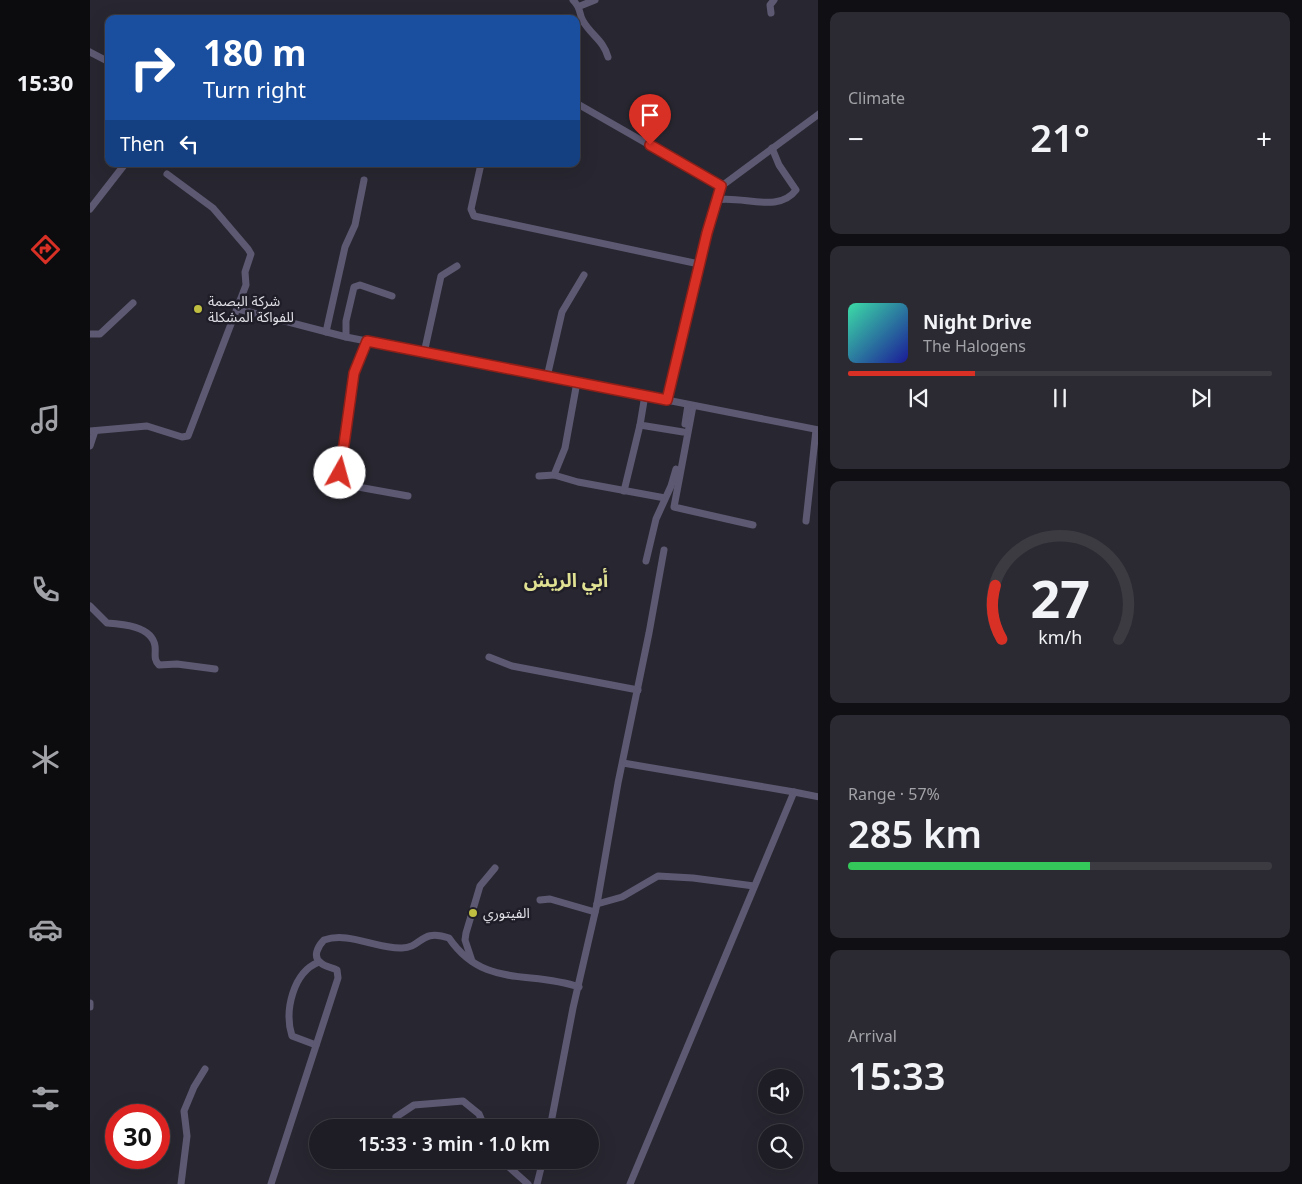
<!DOCTYPE html>
<meta charset="utf-8">
<style>
:root{--surface:#1e1d25;--page:#2b2a32;--text:#f1f3f6;--muted:#a1a2a7;--line:#3c3b42;--accent:#d93025}
body{margin:0;font-family:"Noto Sans","Noto Sans Arabic",sans-serif;background:var(--page);color:var(--text);height:100vh;display:flex;flex-direction:column;font-size:19px;white-space:nowrap}
*{box-sizing:border-box;margin:0}
p{font-size:16px;color:var(--muted)}
.icon{flex:none;width:28px;height:28px;fill:none;stroke:currentColor;stroke-width:2;stroke-linecap:round;stroke-linejoin:round}
.map{position:relative;flex:1;overflow:hidden}
.panel{display:flex;flex-direction:column;gap:12px;padding:12px;background:#101014;width:484px}
.panel>*{flex:none}
.guide{position:absolute;left:15px;top:15px;width:475px;height:152px;border-radius:10px;box-shadow:0 5px 20px #0002,0 0 0 1px var(--line);background:#1a4fa0;color:#fff;overflow:hidden}
.controls{position:absolute;left:668px;top:1069px;display:grid;gap:10px}
.controls a{display:grid;place-items:center;width:45px;height:45px;border-radius:50%;background:var(--surface);box-shadow:0 5px 20px #0002,0 0 0 1px var(--line);font-size:25px}
.speed{position:absolute;left:15px;top:1104px;display:flex;gap:10px;font-size:25px;font-weight:700;text-align:center}
.speed>*{display:grid;place-content:center;width:65px;height:65px;border-radius:50%;background:var(--surface);box-shadow:0 5px 20px #0002,0 0 0 1px var(--line);line-height:1}
.speed .limit{border:8px solid #d22;background:#fff;color:#111}
.pin{position:absolute;display:grid;place-items:center;width:42px;height:42px;color:#fff;margin:-51px -21px;border-radius:50% 50% 50% 0;rotate:-45deg;box-shadow:0 0 5px #0007}
.pin .icon{rotate:45deg}
.me{position:absolute;width:55px;margin:-28px;rotate:7deg;stroke-linejoin:round;filter:drop-shadow(0 0 4px #0008)}
.turn{display:flex;align-items:center;gap:18px;height:105px;padding:0 15px;font-size:22px}
.turn .icon{width:65px;height:65px;stroke-width:2.5}
.turn b{display:block;font-size:35px;line-height:42px}
.then{display:flex;align-items:center;height:48px;padding:0 15px;background:#0003;gap:10px;font-size:19px}
.big{font-size:38px;font-weight:600;line-height:1.1}
.panel .widget{flex:1;display:flex;flex-direction:column;justify-content:center;gap:8px;min-width:0;padding:0 18px;border-radius:10px;background:var(--page)}
.panel .dial{align-items:center;gap:0}
.dial svg{height:130px;overflow:visible;fill:none;stroke:var(--line);stroke-width:7;stroke-linecap:round;text-anchor:middle}
.dial text{fill:var(--text);stroke:none}
.song{display:flex;align-items:center;gap:15px}
.cover{width:60px;height:60px;border-radius:8px;background:linear-gradient(135deg,hsl(160 70% 55%),hsl(240 70% 35%))}
.played{height:5px;border-radius:2px;background:linear-gradient(90deg,var(--accent) 30%,var(--line) 30%)}
.keys{display:flex;justify-content:space-around;direction:ltr}
.heat{display:flex;justify-content:space-between;align-items:center;font-size:28px;direction:ltr}
.charge{height:8px;border-radius:4px;background:linear-gradient(90deg,#34c759 57%,var(--line) 0)}
.trip{position:absolute;left:219px;top:1119px;width:290px;height:50px;border-radius:25px;background:var(--surface);box-shadow:0 5px 20px #0002,0 0 0 1px var(--line);font-weight:600;line-height:50px;text-align:center}
main{display:flex;flex:1;min-height:0}
.dock{display:flex;flex-direction:column;width:90px;justify-content:space-around;align-items:center;background:#0c0c0f;color:var(--muted)}
.dock .icon{width:35px;height:35px}
.dock .selected{color:var(--accent)}
.dock b{font-size:22px;color:var(--text)}
.map>svg:first-child{display:block}
</style>
<main>
<nav class="dock">
<b>15:30</b>
<svg class="icon selected" aria-label="directions" viewBox="0 0 24 24"><path d="M12 3l9 9-9 9-9-9zM9 14v-3h6M13 9l2 2-2 2"/></svg>
<svg class="icon" aria-label="music" viewBox="0 0 24 24"><path d="M9 18V5l10-2v13"/><circle cx="6" cy="18" r="3"/><circle cx="16" cy="16" r="3"/></svg>
<svg class="icon" aria-label="phone" viewBox="0 0 24 24"><path d="M5 4h4l2 5-3 2q2 4 5 5l2-3 5 2v4C11 20 4 13 5 4z"/></svg>
<svg class="icon" aria-label="climate" viewBox="0 0 24 24"><path d="M12 3v18M4 7l16 10M4 17L20 7"/></svg>
<svg class="icon" aria-label="car" viewBox="0 0 24 24"><path d="M5 17H2v-5l4-1 3-4h7l3 4 3 1v5h-3M9 17h6M6 11h13"/><circle cx="7" cy="17" r="2"/><circle cx="17" cy="17" r="2"/></svg>
<svg class="icon" aria-label="filters" viewBox="0 0 24 24"><path d="M4 7h16M4 17h16"/><circle cx="9" cy="7" r="2"/><circle cx="15" cy="17" r="2"/></svg>
</nav>
<div class="map">
<svg width="729" height="1184" viewBox="0 0 729 1184">
<rect width="100%" height="100%" fill="#282731"/>
<g fill="none" stroke-linecap="round" stroke-linejoin="round">
<!-- minor -->
<g stroke="#5e5973" stroke-width="7">
<path d="M483,0C492,9 488,12 493,21C501,35 514,41 518,57"/>
<polyline points="490,6 505,0"/>
<polyline points="681,13 680,5 684,0"/>
<polyline points="0,52 19,62"/>
<polyline points="486,103 631,186"/>
<polyline points="391,164 381,209 384,216 609,264"/>
<path d="M626,200C653,195 688,214 706,190L689,165L682,148"/>
<polyline points="0,209 35,164"/>
<polyline points="148,309 256,337 729,430"/>
<polyline points="236,332 255,247 265,225 274,180"/>
<polyline points="0,334 10,334 43,303"/>
<polyline points="256,337 256,321 264,287 270,285 302,296"/>
<polyline points="277,341 264,373 249,479 257,485 318,496"/>
<polyline points="334,353 351,276 367,266"/>
<polyline points="457,377 472,312 494,275"/>
<polyline points="555,395 550,425 593,432"/>
<polyline points="577,400 629,188 729,114"/>
<polyline points="603,406 584,507 663,525"/>
<polyline points="595,424 598,405"/>
<polyline points="0,431 57,426 92,437 98,436 156,285 155,272 161,254 158,249 123,208 77,174"/>
<polyline points="0,446 5,431"/>
<polyline points="464,475 488,482 575,498"/>
<polyline points="449,476 464,475 475,448 487,382"/>
<polyline points="534,491 550,425"/>
<polyline points="716,521 726,430"/>
<polyline points="556,561 566,519 581,486 586,469"/>
<path d="M0,606L17,623C32,624 62,626 65,646C66,654 63,659 69,665L87,664L125,669"/>
<polyline points="399,657 422,666 548,690"/>
<polyline points="533,763 704,792 540,1184"/>
<polyline points="704,792 729,797"/>
<polyline points="450,900 460,899 505,912"/>
<polyline points="507,904 532,897 568,876 603,878 664,886"/>
<polyline points="382,961 375,940 376,933 390,886 405,868"/>
<polyline points="0,1003 0,1007"/>
<path d="M226,1045L202,1036C194,1011 203,972 229,962"/>
<polyline points="306,1117 324,1105 373,1101 389,1114 395,1128"/>
<polyline points="460,1128 483,1008 507,904 528,783 559,633 574,550"/>
<polyline points="411,1160 438,1184"/>
<polyline points="91,1184 97,1136 94,1111 104,1087 115,1069"/>
<path d="M181,1184L248,978L247,970C242,967 235,967 231,963C222,957 228,946 234,940C258,931 287,949 312,948C332,948 330,928 359,938C394,989 439,970 489,987"/>
<polyline points="447,1184 453,1160"/>
</g>
</g>
<g fill="none" stroke-linecap="round" stroke-linejoin="round">
<!-- route casing -->
<g stroke="#8d1f18" stroke-width="12">
<polyline id="route" points="250,473 264,373 277,341 577,400 617,233 631,186 560,145"/>
</g>
<!-- route -->
<use href="#route" stroke="#d93025" stroke-width="9"/>
</g>
<!-- markers -->
<g fill="#c0be41" stroke="#1f1d27" stroke-width="2">
<circle cx="108" cy="309" r="5"/>
<circle cx="383" cy="913" r="5"/>
</g>
<g text-anchor="middle" stroke-width="5" stroke-linejoin="round" paint-order="stroke">
<!-- poi labels -->
<g font-size="14" fill="#e1e0e7" stroke="#1f1d27" text-anchor="start">
<text x="118" y="306">شركة البصمة<tspan x="118" dy="16">للفواكة المشكلة</tspan></text>
<text x="393" y="918">الفيتوري</text>
</g>
<!-- district labels -->
<g font-size="19" font-weight="bold" fill="#e0e192" stroke="#1f1d27">
<text x="476" y="587">أبي الريش</text>
</g>
</g>
</svg>
<div class="controls">
<a><svg class="icon" aria-label="sound" viewBox="0 0 24 24"><path d="M4 9h4l5-4v14l-5-4H4zM17 9q2 3 0 6"/></svg></a>
<a><svg class="icon" aria-label="search" viewBox="0 0 24 24"><circle cx="10" cy="10" r="6"/><path d="M15 15l6 6"/></svg></a>
</div>
<div class="speed"><div class="limit">30</div></div>
<div class="pin" style="left:560px;top:145px;background:#d93025"><svg class="icon" aria-label="arrive" viewBox="0 0 24 24"><path d="M6 21V4h12l-3 4 3 4H6"/></svg></div>
<svg class="me" style="left:250px;top:473px" viewBox="-20 -20 40 40"><circle r="19" fill="#fff"/><path d="M0-13L10 11 0 6-10 11z" fill="#d93025"/></svg>
<div class="trip">15:33 · 3 min · 1.0 km</div>
<div class="guide">
<div class="turn"><svg class="icon" aria-label="right" viewBox="0 0 24 24"><path d="M7 20v-9h11M14 6l5 5-5 5"/></svg><div><b>180 m</b>Turn right</div></div>
<div class="then">Then<svg class="icon" aria-label="left" viewBox="0 0 24 24"><path d="M17 20v-9H6M10 6l-5 5 5 5"/></svg></div>
</div>
</div>
<section class="panel">
<div class="widget"><p>Climate</p>
<div class="heat"><a>−</a><b class="big">21°</b><a>+</a></div>
</div>
<div class="widget">
<div class="song"><i class="cover"></i><div><b>Night Drive</b><p>The Halogens</p></div></div>
<div class="played"></div>
<div class="keys"><svg class="icon" aria-label="previous" viewBox="0 0 24 24"><path d="M18 5L8 12l10 7zM5 5v14"/></svg><svg class="icon" aria-label="pause" viewBox="0 0 24 24"><path d="M8 5v14M16 5v14"/></svg><svg class="icon" aria-label="next" viewBox="0 0 24 24"><path d="M6 5l10 7-10 7zM19 5v14"/></svg></div>
</div>
<div class="widget dial"><svg viewBox="0 0 100 80">
<path d="M14 69A42 42 0 1 1 86 69"/>
<path d="M14 69A42 42 0 0 1 10 36" stroke="#d93025"/>
<text x="50" y="56" font-size="32" font-weight="700">27</text>
<text x="50" y="72" font-size="11">km/h</text>
</svg></div>
<div class="widget"><p>Range · 57%</p><b class="big">285 km</b><div class="charge"></div></div>
<div class="widget"><p>Arrival</p><b class="big">15:33</b></div>
</section>
</main>
